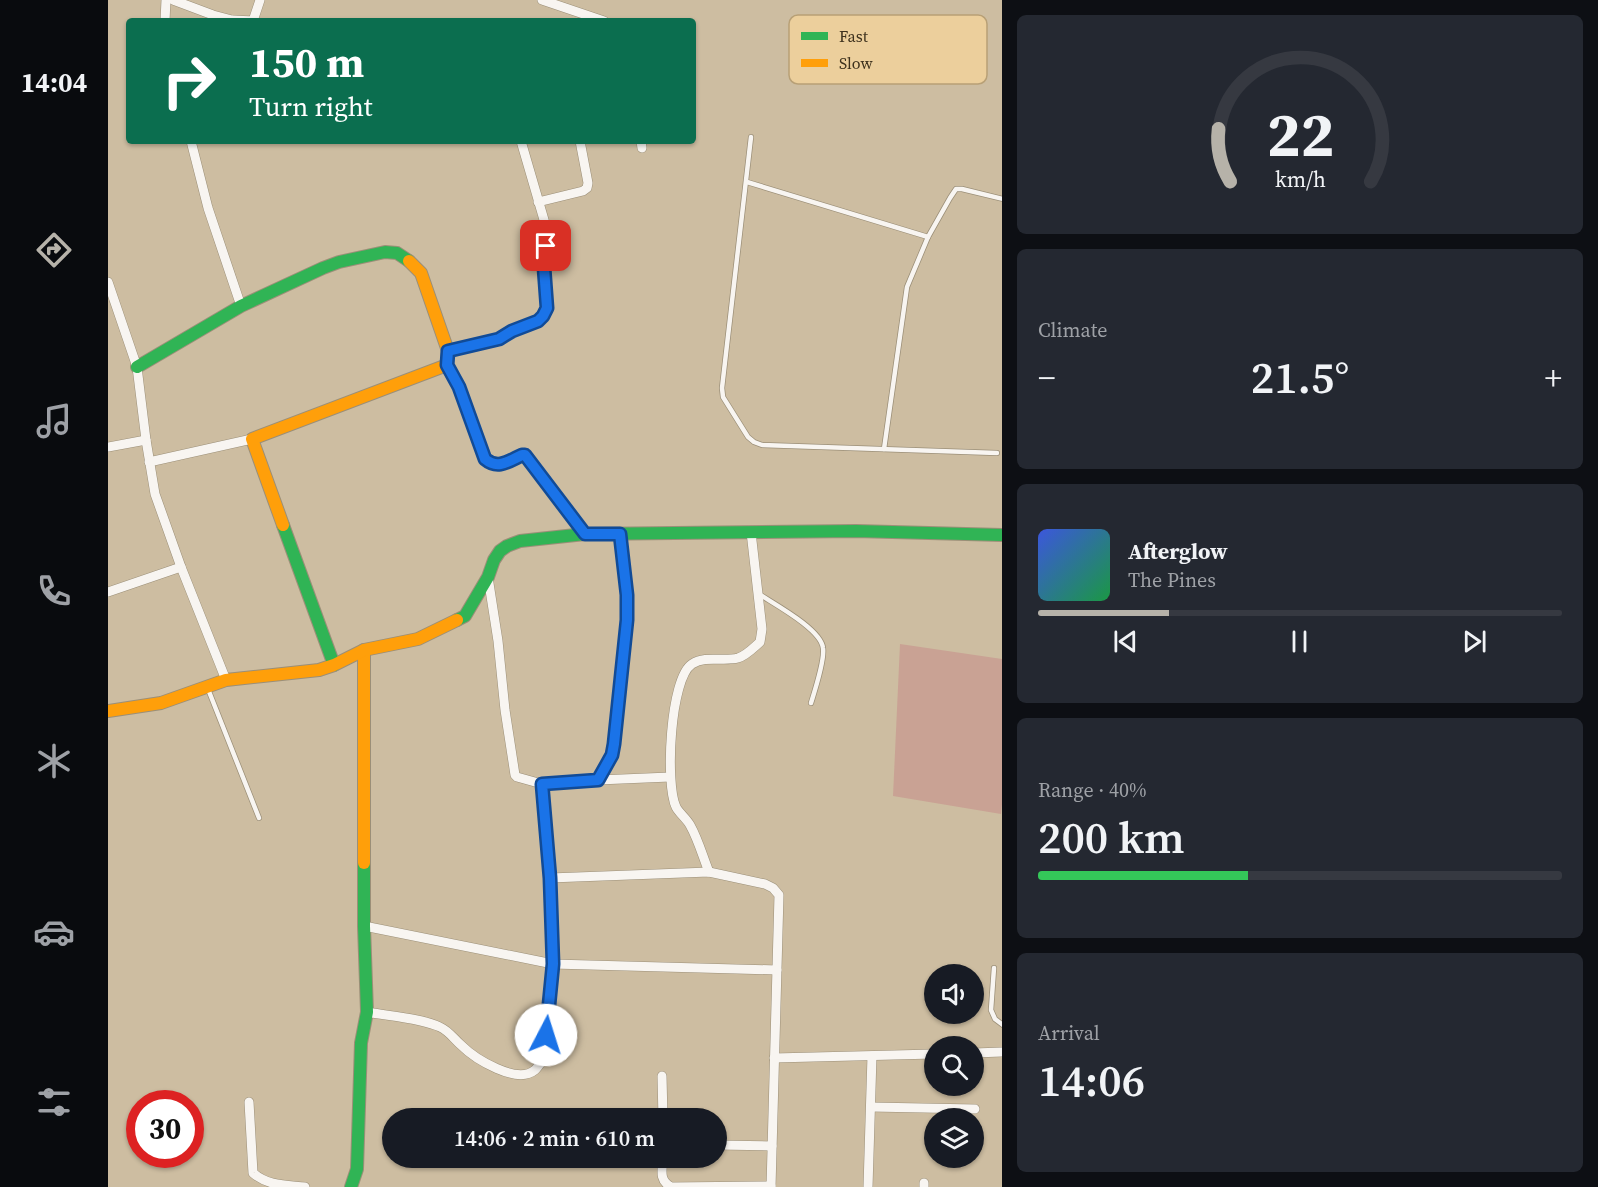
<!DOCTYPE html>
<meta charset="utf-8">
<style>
:root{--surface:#171b24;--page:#242831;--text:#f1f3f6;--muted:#9ea1a6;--line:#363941;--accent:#b6b2a9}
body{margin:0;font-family:"Source Serif 4",serif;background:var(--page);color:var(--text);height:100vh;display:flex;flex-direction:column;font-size:22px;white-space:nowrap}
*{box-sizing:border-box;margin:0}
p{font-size:20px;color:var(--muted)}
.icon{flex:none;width:33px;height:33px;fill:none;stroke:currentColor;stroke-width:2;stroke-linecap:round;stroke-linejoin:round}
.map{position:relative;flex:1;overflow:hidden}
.side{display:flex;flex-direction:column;gap:15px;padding:15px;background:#0d0f14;width:596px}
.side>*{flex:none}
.banner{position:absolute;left:18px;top:18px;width:570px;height:126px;border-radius:6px;box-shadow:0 2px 4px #0004;background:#0b6e4f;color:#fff;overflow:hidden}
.fabs{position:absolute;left:816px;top:964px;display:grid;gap:12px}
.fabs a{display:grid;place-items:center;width:60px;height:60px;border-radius:50%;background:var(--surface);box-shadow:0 2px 4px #0004;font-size:30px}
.speed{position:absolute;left:18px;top:1090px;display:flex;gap:12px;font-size:30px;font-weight:700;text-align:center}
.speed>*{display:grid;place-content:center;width:78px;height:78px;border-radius:50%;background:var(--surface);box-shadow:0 2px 4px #0004;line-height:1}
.speed .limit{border:9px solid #d22;background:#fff;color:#111}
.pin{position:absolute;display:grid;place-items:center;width:51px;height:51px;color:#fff;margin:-26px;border-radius:12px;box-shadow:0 3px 9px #0006}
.me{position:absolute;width:66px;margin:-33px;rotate:5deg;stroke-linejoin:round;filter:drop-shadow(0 0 4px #0008)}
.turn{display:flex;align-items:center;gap:21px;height:126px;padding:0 24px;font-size:27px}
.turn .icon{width:78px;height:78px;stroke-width:2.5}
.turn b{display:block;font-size:42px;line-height:51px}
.big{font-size:45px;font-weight:600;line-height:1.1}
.side .widget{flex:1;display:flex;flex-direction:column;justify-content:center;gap:9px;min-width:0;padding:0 21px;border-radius:9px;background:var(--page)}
.side .dial{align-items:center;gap:0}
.dial svg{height:156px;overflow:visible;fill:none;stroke:var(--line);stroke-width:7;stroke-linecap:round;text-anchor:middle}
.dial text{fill:var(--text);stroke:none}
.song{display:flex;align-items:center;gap:18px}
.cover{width:72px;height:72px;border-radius:9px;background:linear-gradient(135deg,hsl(230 70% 55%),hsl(140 70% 35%))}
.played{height:6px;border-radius:3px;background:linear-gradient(90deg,var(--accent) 25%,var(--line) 25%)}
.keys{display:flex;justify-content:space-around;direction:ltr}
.heat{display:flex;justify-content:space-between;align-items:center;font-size:33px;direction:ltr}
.charge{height:9px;border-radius:4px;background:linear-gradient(90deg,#34c759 40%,var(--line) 0)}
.trip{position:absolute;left:274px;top:1108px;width:345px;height:60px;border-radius:30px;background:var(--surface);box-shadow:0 2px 4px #0004;font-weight:600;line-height:60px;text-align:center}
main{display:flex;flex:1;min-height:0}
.dock{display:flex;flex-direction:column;width:108px;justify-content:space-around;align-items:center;background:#090b0e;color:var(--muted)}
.dock .icon{width:42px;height:42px}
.dock .active{color:var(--accent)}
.dock b{font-size:27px;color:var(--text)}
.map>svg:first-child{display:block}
</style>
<main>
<nav class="dock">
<b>14:04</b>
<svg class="icon active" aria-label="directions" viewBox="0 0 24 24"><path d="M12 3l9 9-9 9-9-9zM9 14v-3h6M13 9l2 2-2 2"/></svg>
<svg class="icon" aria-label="music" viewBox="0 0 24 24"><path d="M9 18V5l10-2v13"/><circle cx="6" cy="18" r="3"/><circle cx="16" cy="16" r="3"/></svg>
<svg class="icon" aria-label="phone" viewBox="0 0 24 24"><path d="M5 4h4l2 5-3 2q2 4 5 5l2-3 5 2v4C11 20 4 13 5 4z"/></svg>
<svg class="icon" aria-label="climate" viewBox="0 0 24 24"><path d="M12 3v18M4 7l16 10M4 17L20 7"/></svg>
<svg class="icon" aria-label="car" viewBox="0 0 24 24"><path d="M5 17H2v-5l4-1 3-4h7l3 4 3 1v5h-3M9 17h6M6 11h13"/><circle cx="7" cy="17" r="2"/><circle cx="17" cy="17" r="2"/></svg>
<svg class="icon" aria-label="filters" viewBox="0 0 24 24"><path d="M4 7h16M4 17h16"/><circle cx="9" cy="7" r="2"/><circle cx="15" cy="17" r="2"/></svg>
</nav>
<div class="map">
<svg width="895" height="1187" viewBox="0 0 895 1187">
<rect width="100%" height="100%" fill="#cdbda1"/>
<!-- green -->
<polygon fill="#c9a294" points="792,644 894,659 895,795 893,814 785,796"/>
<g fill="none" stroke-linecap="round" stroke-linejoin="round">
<!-- lane casing -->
<g stroke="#9b8f78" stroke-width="6">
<g id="lane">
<polyline points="643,137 614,388 615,397 640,437 646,442 654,445 889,453"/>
<polyline points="639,182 820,237"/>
<polyline points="776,449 799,287 820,237 842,198 848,189 854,189 895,199"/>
<path d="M651,594C666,604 713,629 715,648C717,660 707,690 703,703"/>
<polyline points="100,689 151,818"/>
<polyline points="886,968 883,1010 887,1019 895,1025"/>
</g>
</g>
<!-- street casing -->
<g stroke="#9b8f78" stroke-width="10">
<g id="street">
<polyline points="65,0 105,15 124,20 146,21"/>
<polyline points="434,0 496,21"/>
<polyline points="57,21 58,0"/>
<polyline points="145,21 152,0"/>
<polyline points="83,141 100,208 133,306"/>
<polyline points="533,141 534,148"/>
<polyline points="430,202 475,191 479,188 480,183 472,141"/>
<polyline points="0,282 29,367 38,440 47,494 73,567 118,680"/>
<polyline points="340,351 391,339 404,331 430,321 435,316 439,308 435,254 441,237 413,141"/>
<path d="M339,365L351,387L377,460C390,470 401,461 414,455H417L477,534"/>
<polyline points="0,447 38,440"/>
<polyline points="41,462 144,439"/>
<polyline points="380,577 390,641 397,710 407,775 409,777 434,784 490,780 562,777"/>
<polyline points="0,592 73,567"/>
<polyline points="490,780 504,755 506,744 519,620 519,595 512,534"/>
<path d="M601,872C595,857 590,839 582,825C578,818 571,813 568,807C557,784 562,678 584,664C598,655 615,662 630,658C639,655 645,648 652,642L654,629L643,532"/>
<polyline points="442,878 601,872 657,884 665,888 671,895 663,1187"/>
<polyline points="256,926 445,964 669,970"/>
<path d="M259,1012C280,1016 313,1018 332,1027C341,1031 346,1039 353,1045C367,1059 409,1085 427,1070C430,1067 433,1062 436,1059L445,964L442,878L434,784"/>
<polyline points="866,1053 895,1052"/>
<polyline points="666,1058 826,1054"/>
<polyline points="554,1076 555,1119"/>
<path d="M141,1102L145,1173C160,1186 177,1185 197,1187"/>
<polyline points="763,1107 867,1109"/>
<polyline points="609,1145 664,1146"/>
<path d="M555,1158C554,1171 551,1180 563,1187L663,1186"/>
<polyline points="760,1187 764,1056"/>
<polyline points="816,1187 816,1183"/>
</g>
</g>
<!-- fast casing -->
<g stroke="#9b8f78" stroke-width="14">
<g id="fast">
<polyline points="29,367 133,306 215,268 231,262 277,252 289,253 301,261"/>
<polyline points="175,525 226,665"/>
<polyline points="349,620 357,616 380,577 386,560 392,551 399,546 412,541 477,534 748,531 895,535"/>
<polyline points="243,1187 249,1169 253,1043 259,1012 256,926 256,863"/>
</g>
</g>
<!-- slow casing -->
<g stroke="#9b8f78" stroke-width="14">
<g id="slow">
<polyline points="175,525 144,439 339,365 340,351 313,273 301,261"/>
<polyline points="256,650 256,863"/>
<polyline points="0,711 53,703 118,680 211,670 226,665 256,650 310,639 349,620"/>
</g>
</g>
<!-- lane -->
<use href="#lane" stroke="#f8f5f1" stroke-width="4.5"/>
<!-- street -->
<use href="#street" stroke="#f8f5f1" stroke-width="9"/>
<!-- fast -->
<use href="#fast" stroke="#30b455" stroke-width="12"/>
<!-- slow -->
<use href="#slow" stroke="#ff9f0a" stroke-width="12"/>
</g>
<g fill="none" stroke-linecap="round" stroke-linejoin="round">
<!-- route casing -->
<g stroke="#114b97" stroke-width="15">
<path id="route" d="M438,246L435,254L439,308L435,316L430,321L404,331L391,339L340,351L339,365L351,387L377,459C390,470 401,461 414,455H417L477,534H512L519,595V620L506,744L504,755L490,780L434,784L442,878L445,964L438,1035"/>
</g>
<!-- route -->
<use href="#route" stroke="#1a73e8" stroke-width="10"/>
</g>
<!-- legend -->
<rect x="681" y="15" width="198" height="69" rx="9" fill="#eccf9c" stroke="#b8a076" stroke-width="1.5"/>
<rect x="693" y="32" width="27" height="8" fill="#30b455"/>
<rect x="693" y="59" width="27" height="8" fill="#ff9f0a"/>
<g font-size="16" fill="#3d311d">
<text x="731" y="42">Fast</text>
<text x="731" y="69">Slow</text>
</g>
</svg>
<div class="fabs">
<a><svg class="icon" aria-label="sound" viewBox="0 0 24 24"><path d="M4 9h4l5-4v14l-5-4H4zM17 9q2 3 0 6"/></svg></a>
<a><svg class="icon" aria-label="search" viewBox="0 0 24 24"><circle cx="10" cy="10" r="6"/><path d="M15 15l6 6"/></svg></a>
<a><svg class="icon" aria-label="layers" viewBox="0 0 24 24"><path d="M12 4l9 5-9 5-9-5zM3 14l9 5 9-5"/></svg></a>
</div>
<div class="speed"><div class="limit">30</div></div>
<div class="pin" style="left:438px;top:246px;background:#d93025"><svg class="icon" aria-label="arrive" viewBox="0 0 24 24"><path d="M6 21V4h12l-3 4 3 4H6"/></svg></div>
<svg class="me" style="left:438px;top:1035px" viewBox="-20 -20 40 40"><circle r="19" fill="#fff"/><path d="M0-13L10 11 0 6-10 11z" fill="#1a73e8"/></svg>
<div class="trip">14:06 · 2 min · 610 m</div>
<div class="banner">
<div class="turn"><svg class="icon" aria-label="right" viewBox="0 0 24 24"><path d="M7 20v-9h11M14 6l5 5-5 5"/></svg><div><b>150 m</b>Turn right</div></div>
</div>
</div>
<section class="side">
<div class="widget dial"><svg viewBox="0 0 100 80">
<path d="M14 69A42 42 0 1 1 86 69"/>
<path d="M14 69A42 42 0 0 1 8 42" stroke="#b6b2a9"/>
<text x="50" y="56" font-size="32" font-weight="700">22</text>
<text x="50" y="72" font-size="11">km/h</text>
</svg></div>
<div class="widget"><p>Climate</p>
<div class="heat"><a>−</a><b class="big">21.5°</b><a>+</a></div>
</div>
<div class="widget">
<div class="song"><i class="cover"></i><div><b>Afterglow</b><p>The Pines</p></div></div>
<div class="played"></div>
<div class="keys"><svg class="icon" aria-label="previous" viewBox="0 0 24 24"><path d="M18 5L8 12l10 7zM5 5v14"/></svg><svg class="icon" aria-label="pause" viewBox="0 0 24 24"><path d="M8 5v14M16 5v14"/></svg><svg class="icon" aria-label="next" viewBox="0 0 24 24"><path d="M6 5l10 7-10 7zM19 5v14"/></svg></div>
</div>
<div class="widget"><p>Range · 40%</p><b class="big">200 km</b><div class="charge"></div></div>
<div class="widget"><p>Arrival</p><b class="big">14:06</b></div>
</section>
</main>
